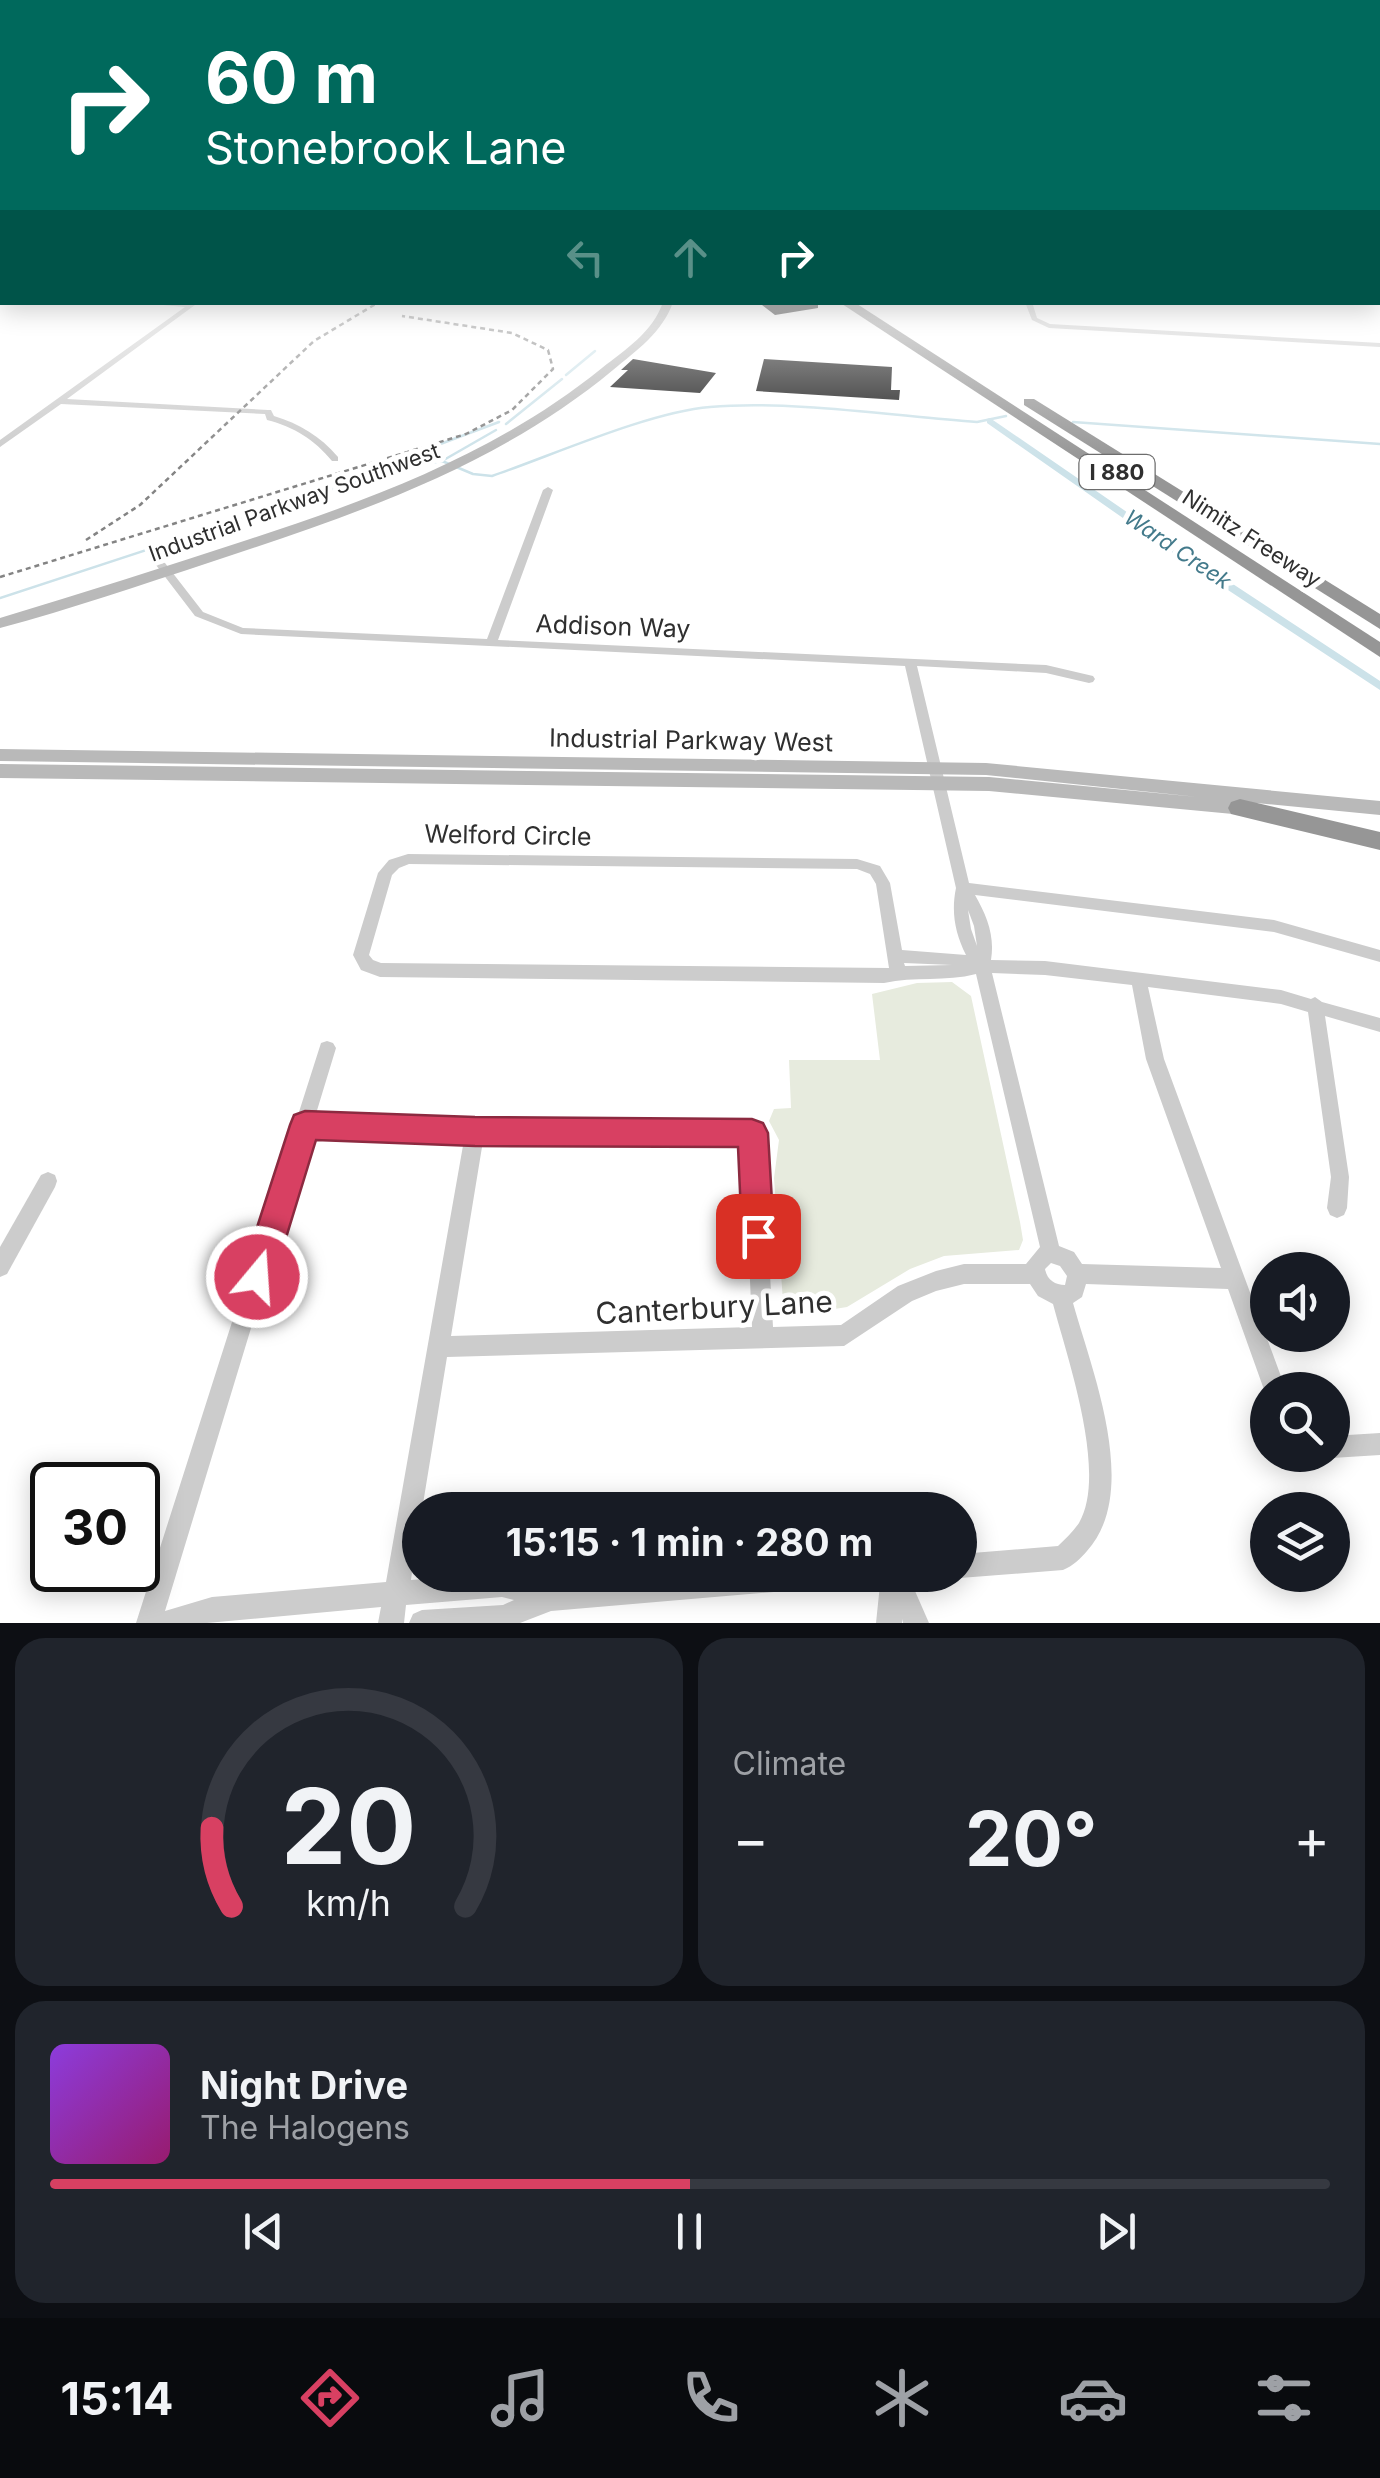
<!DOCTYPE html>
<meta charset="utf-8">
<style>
:root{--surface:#171b24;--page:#20242c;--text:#f1f3f6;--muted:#9ea1a6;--line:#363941;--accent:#d84062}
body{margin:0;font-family:Inter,sans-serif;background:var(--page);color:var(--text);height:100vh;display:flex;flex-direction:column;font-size:38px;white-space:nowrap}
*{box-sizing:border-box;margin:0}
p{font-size:32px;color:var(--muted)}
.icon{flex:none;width:55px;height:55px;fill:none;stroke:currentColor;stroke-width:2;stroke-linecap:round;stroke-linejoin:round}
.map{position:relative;height:1623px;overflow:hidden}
.sheet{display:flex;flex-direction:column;gap:15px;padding:15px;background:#0d0f14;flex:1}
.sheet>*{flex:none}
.top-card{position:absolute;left:0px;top:0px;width:1380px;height:305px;box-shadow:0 5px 25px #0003;background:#00695c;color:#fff;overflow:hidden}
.tools{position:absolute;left:1250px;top:1252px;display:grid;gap:20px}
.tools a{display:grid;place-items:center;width:100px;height:100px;border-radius:50%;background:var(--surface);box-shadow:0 5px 25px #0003;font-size:50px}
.speed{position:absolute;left:30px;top:1462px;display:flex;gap:20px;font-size:50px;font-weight:700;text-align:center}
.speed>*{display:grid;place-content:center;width:130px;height:130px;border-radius:50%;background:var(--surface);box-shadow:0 5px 25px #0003;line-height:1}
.speed .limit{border:5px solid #111;border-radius:15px;background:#fff;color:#111}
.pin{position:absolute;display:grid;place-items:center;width:85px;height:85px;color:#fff;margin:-42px;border-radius:20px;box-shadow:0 5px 15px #0006}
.me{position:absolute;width:110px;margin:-55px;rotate:18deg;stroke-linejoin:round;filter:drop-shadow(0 0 8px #0008)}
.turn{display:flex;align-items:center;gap:35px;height:210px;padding:0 40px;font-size:45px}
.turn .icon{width:130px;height:130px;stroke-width:2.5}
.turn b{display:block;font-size:70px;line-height:85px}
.lanes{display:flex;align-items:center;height:95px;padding:0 40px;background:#0003;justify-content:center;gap:50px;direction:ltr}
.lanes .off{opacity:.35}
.big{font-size:75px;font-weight:700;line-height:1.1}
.sheet .widget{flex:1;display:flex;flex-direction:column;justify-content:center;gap:15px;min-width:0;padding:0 35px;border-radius:30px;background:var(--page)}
.sheet .dial{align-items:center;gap:0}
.dial svg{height:260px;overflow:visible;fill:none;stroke:var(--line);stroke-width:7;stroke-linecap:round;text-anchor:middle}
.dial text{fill:var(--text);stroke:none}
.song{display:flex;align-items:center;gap:30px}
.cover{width:120px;height:120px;border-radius:15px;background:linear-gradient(135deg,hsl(270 70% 55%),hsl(320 70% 35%))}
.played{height:10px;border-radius:5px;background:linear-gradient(90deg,var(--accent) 50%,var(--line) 50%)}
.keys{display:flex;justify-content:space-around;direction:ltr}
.heat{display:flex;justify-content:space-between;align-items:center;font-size:55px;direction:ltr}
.sheet .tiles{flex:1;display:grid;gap:15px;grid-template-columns:1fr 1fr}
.widget:last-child{grid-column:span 2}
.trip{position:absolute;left:402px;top:1492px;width:575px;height:100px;border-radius:50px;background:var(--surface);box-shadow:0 5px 25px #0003;font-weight:700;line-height:100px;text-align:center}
.menu{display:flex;height:160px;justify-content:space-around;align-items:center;background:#090b0e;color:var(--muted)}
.menu .icon{width:70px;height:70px}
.menu .on{color:var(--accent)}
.menu b{font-size:45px;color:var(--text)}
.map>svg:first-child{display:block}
</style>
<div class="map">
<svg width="1380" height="1623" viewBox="0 0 1380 1623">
<rect width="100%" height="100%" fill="#fff"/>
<!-- green -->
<polygon fill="#e7ebde" points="952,982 971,996 1020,1222 1023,1240 1019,1250 944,1256 910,1269 847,1307 797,1315 783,1301 774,1178 779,1140 769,1121 774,1109 791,1108 789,1060 880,1060 872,994 917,983"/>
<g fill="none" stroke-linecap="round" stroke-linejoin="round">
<!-- stream -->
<g stroke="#cce2e9" stroke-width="2.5">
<polyline points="566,375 595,351"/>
<polyline points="1073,422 1380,444"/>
<polyline points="506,424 562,379"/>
<polyline points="419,452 499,422"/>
<polyline points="442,461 496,430"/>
<path d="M0,598L393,469L442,461L473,474L492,476C553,455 649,412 710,407C791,400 895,416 977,422L1006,416"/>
</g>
<!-- canal -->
<polygon fill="#cce2e9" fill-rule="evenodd" points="990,418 1201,563 1380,681 1380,690 1193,567 987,423 987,419"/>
</g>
<!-- building -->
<g fill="#161616">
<polygon points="758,302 818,302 818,308 775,315"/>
<polygon points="633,359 716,373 700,393 610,387 628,370 621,370"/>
<polygon points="764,359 892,367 891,390 900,390 899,400 756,391"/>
</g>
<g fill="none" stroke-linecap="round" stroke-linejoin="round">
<!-- street -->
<g fill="#ccc" fill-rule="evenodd">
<polygon points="2,243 2,247 0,248 0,244"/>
<polygon points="1378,250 1380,251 1380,257 1378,256"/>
<rect x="0" y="294" width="2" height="4"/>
<path d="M131,302H199L67,399L268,410H271L274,416C300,424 320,436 338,457V461H332C314,439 294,427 267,420L265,414L61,404L0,447V440L185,307Z"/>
<polygon points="1025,302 1032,302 1037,318 1050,324 1380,343 1380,347 1049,328 1032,320"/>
<path d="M548,487L553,490L498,640L1046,665L1093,676L1095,679L1093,682L1089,683L1046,673L917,666L969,883L1274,920L1380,950V962L1274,932L975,895C987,916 995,936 991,960L1045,961L1281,990L1311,999L1315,997L1322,1002L1380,1018V1032L1325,1016L1349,1177L1347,1208L1344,1215L1337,1218L1330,1215L1327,1208L1331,1177L1308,1012L1281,1004L1148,987L1164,1059L1286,1390H1268L1267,1398L1228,1289L1086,1284L1082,1297L1073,1303C1092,1371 1141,1491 1087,1551C1080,1559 1073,1566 1063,1570L960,1578L953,1575H960V1554L1058,1546C1065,1539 1073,1532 1079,1523C1108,1473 1067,1357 1053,1304L1038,1296L1030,1284H964L936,1291L912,1301L844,1346L447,1357L422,1510H420L411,1580L475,1575H510L552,1587L689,1575H845L842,1584L833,1587L551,1611L520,1623H409L413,1614L422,1610L503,1605L514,1600L502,1597L406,1605L404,1623H378L381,1607L207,1623H136L321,1043L327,1041L333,1043L336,1048L315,1117L475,1123L753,1124L759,1127L762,1133L773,1327L841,1325L898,1286L936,1271L964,1264H1026L1040,1247L976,974C946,982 914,976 884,983L380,977L361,970L353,955L378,873L389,860L408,854L857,859L880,866L890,883L902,950L966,955C955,933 951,912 956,888L905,666L241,634L195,616L156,565L161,562L165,563L203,612L243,628L487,639L543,490ZM409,864L857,869L870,874L876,884L889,968L381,963L373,960L369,955L392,875L399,868ZM968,910L974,926L977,946L971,929ZM904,963L952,965L905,966ZM992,973L1045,975L1132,985L1146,1059L1221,1268L1082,1264L1074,1252L1059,1246ZM310,1134L464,1140L386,1582L212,1597L165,1611ZM483,1141H744L752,1327L451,1336ZM1051,1263L1060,1266L1067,1276L1065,1285C1055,1285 1047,1280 1045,1269Z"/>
<polygon points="48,1172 55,1175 57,1181 55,1187 7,1274 0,1277 0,1247 41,1175"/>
<polygon points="1380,1433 1380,1455 1332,1458 1324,1455 1332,1455 1332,1436"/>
<polygon points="881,1575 908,1575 929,1623 903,1623 902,1619 902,1623 876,1623"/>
</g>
<!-- secondary -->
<g fill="#b9b9b9" fill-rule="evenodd">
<path d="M663,302H673C663,332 636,351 613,370C496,467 354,515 211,562C141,585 71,609 0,628V618C83,593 165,567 247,540C373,499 497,453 602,368C625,350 653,332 663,302Z"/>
<polygon points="0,749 986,763 1380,801 1380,815 1256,803 1264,809 1254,816 989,791 0,778 0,764 989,777 1198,797 986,775 0,761"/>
</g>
<!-- highway -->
<g fill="#969696" fill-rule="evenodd">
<polygon points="839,302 854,302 1380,642 1380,657"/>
<polygon points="1024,399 1034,399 1380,614 1380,629 1024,405"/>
<polygon points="1240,799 1380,832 1380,850 1231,814 1228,808 1231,802"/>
</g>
<!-- rail -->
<g stroke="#848484" stroke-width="2.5" stroke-dasharray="5 4" stroke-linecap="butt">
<polyline points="86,540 140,505 314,341 379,302"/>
<polyline points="0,577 466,434 512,410 553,369 548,350 512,333 402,316"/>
</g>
</g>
<!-- sky -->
<linearGradient id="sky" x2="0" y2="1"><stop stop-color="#9dc6e8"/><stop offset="0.51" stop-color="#fff"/><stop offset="1" stop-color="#fff" stop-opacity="0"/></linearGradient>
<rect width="1380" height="459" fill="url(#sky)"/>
<!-- route -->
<polygon fill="#d84062" stroke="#8c2a40" stroke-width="2.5" points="305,1111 475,1117 752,1119 763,1123 768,1133 774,1236 769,1247 758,1252 747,1247 742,1236 738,1147 475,1146 316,1140 274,1277 269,1289 257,1294 245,1289 241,1277 290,1125 294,1115"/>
<g text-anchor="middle" stroke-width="10" stroke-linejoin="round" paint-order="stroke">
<!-- shield labels -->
<rect fill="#fff" stroke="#6d6d6d" stroke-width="2.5" x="1079.5" y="455" width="75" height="34" rx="8"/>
<g font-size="22" font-weight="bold" fill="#2f2f2f">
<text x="1117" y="480">I 880</text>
</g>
<!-- far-street labels -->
<g font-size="22" fill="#2f2f2f" stroke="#fff">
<text transform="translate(294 502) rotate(-20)" y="8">Industrial Parkway Southwest</text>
<text transform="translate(1252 538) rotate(33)" y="8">Nimitz Freeway</text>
</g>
<!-- far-water labels -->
<g font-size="22" font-style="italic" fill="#437a8b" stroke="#fff">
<text transform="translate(1178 549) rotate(34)" y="8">Ward Creek</text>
</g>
<!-- street labels -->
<g font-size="25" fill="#2f2f2f" stroke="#fff">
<text transform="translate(613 626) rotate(2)" y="9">Addison Way</text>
<text transform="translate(691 740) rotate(1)" y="9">Industrial Parkway West</text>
<text transform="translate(508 835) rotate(1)" y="9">Welford Circle</text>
</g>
<!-- near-street labels -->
<g font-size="30" fill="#2f2f2f" stroke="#fff">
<text transform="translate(714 1308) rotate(-3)" y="10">Canterbury Lane</text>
</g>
</g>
</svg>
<div class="tools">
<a><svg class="icon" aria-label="sound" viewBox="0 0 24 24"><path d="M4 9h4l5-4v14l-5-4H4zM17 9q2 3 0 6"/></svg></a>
<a><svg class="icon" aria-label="search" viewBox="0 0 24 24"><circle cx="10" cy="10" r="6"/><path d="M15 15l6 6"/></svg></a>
<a><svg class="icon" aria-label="layers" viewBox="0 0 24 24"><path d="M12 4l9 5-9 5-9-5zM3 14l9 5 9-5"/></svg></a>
</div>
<div class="speed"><div class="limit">30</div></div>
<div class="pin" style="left:758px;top:1236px;background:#d93025"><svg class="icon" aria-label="arrive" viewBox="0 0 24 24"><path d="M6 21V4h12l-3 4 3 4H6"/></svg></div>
<svg class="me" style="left:257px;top:1277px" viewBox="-20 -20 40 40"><circle r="17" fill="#d84062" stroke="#fff" stroke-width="3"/><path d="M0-11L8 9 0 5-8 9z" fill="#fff"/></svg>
<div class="trip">15:15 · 1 min · 280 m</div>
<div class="top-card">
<div class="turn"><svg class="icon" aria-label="right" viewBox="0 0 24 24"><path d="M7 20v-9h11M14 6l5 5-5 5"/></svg><div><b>60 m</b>Stonebrook Lane</div></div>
<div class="lanes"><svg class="icon off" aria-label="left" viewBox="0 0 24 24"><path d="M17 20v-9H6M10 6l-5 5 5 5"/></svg><svg class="icon off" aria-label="ahead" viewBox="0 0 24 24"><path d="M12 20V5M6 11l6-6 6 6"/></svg><svg class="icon" aria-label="right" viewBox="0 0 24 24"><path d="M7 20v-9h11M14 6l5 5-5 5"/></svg></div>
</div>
</div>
<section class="sheet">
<div class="tiles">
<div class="widget dial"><svg viewBox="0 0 100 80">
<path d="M14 69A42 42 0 1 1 86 69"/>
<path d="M14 69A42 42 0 0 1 8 45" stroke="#d84062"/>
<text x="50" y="56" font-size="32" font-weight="700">20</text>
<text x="50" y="72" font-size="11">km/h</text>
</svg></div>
<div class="widget"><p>Climate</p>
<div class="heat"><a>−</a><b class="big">20°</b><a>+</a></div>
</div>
<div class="widget">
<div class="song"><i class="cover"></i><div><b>Night Drive</b><p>The Halogens</p></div></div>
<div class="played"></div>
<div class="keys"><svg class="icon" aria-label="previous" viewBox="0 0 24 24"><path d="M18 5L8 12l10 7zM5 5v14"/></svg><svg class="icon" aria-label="pause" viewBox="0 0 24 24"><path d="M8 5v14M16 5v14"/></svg><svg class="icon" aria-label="next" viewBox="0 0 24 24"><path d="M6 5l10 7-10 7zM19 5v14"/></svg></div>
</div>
</div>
</section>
<nav class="menu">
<b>15:14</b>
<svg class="icon on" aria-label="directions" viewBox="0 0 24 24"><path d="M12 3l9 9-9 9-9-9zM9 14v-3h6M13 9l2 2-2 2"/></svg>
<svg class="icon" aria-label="music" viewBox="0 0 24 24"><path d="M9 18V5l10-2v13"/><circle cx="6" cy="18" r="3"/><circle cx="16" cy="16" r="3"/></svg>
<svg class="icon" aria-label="phone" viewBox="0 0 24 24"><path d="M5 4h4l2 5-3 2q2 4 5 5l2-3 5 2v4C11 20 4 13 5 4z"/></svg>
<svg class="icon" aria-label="climate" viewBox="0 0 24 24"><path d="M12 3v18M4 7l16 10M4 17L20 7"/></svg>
<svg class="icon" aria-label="car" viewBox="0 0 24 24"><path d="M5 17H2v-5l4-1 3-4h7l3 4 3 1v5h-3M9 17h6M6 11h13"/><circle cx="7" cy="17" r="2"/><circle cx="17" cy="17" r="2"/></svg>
<svg class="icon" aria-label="filters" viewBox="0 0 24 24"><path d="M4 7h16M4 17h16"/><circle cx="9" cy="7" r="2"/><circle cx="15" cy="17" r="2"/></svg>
</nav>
